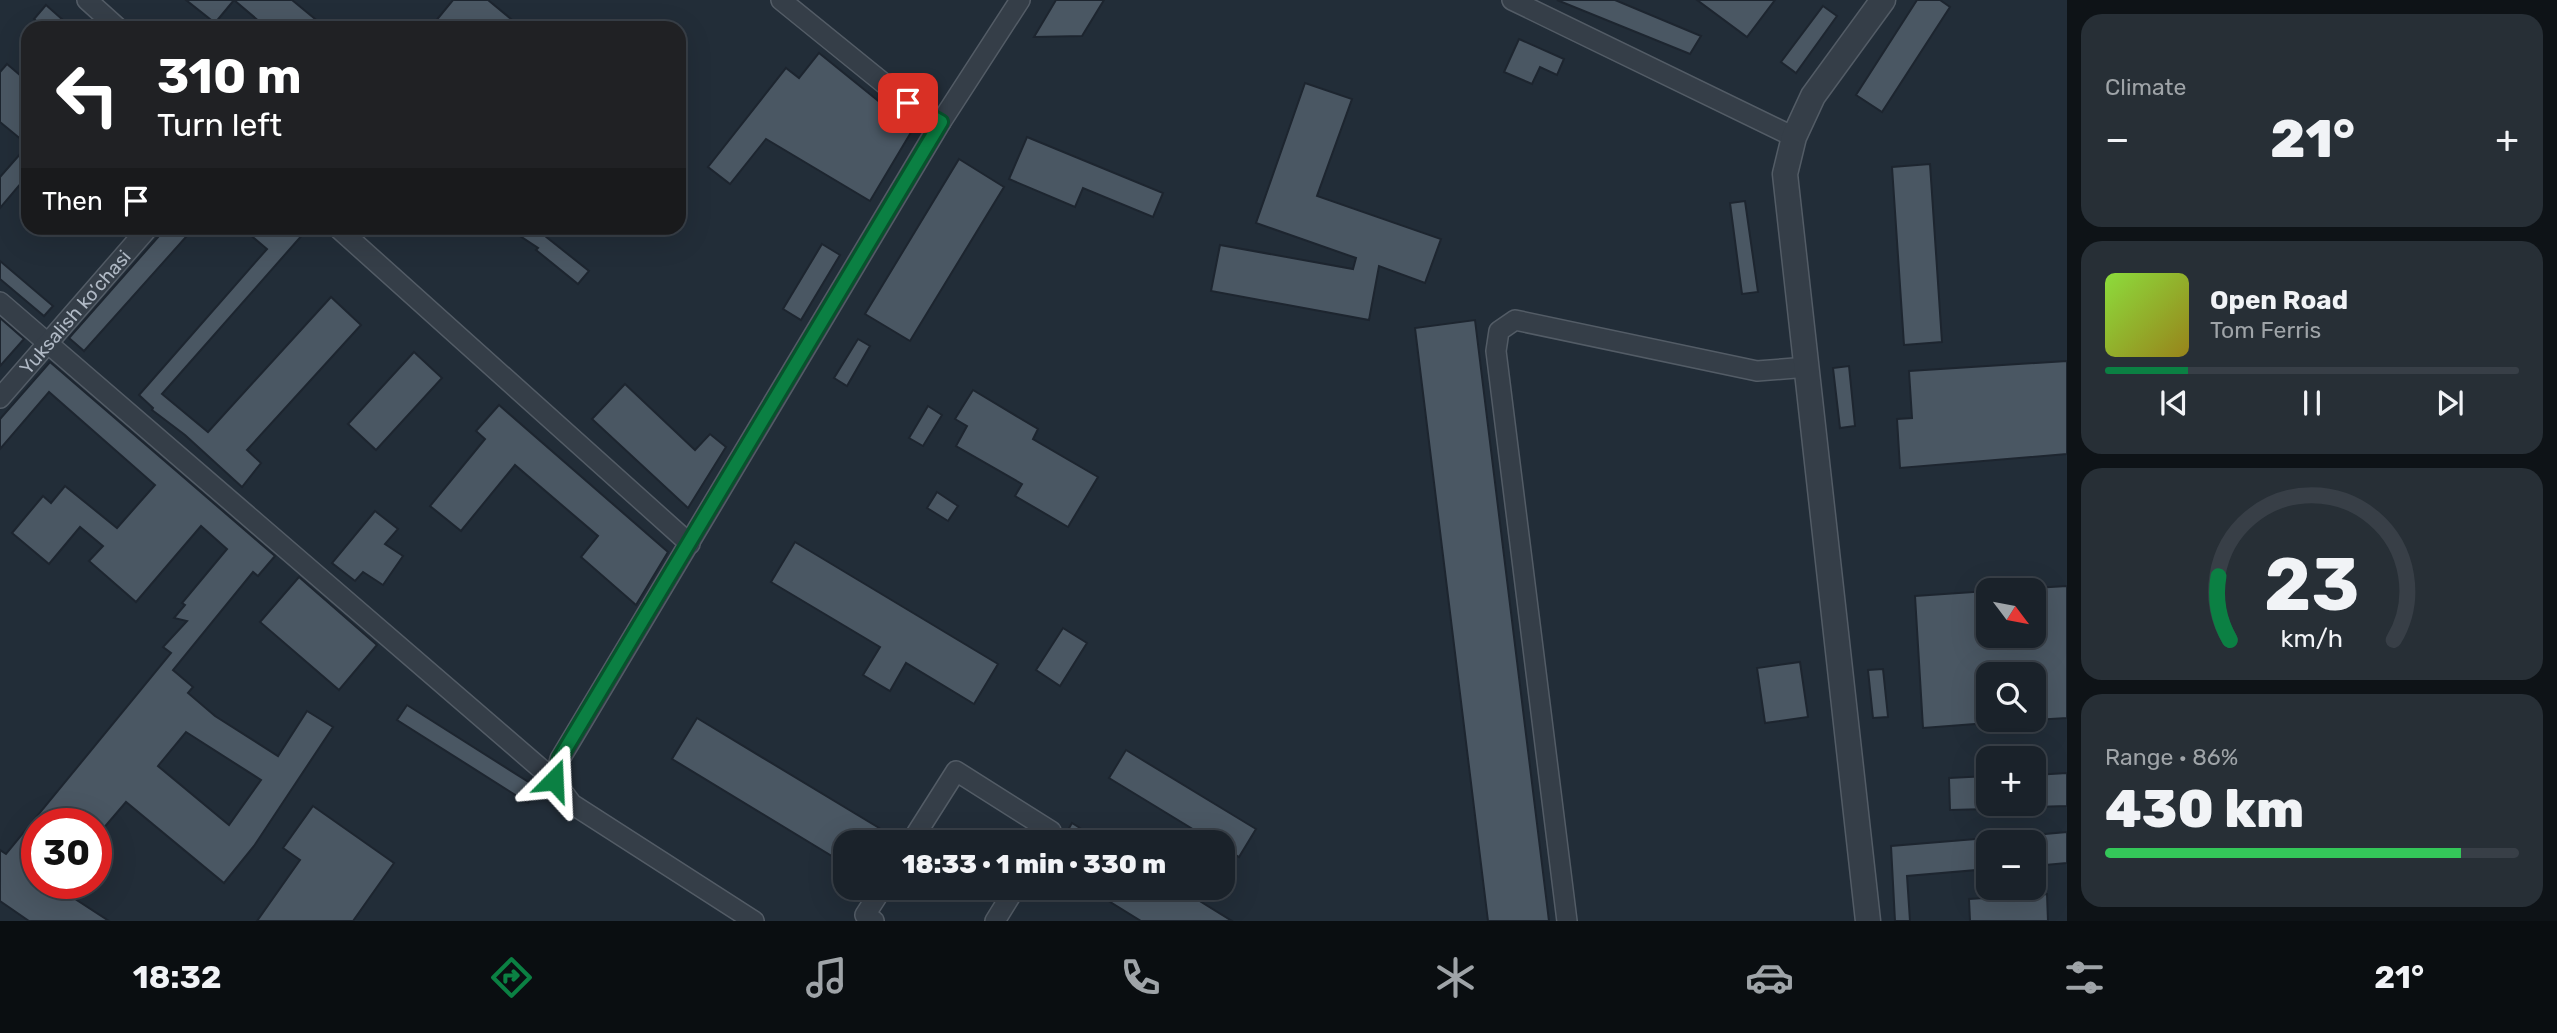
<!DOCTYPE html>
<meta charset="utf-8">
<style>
:root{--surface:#1a222a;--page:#272f36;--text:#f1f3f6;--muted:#9fa4a8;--line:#383f47;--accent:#0b8043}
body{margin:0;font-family:Rubik,sans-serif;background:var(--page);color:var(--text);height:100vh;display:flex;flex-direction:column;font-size:26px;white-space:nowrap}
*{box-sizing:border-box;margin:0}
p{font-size:23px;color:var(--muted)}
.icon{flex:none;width:38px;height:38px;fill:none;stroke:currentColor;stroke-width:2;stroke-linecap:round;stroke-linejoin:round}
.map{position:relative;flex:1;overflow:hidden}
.drawer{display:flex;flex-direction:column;gap:14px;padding:14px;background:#0e1317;width:490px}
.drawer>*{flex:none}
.hud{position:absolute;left:21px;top:21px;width:665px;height:214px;border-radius:21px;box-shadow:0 7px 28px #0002,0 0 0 2px var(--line);background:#202124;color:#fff;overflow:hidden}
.needle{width:46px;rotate:122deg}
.buttons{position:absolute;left:1976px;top:578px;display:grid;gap:14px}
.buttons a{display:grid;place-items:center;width:70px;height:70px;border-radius:14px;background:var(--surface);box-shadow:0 7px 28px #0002,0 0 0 2px var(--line);font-size:35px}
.speed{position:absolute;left:21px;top:808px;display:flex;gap:14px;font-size:35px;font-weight:700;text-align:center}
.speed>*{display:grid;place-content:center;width:91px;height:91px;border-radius:50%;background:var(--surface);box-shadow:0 7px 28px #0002,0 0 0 2px var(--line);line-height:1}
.speed .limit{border:10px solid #d22;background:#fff;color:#111}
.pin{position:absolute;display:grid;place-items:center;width:60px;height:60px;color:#fff;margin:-30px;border-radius:14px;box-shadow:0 4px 10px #0006}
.me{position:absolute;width:77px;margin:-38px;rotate:21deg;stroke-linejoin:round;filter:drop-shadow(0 0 5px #0008)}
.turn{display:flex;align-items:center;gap:24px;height:147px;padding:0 21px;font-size:32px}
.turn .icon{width:91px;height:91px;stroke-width:2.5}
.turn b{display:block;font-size:49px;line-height:60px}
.then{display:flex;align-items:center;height:66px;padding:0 21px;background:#0003;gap:14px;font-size:26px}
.big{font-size:52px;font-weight:800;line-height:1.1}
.drawer .card{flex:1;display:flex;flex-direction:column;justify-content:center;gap:10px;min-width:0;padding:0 24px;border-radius:21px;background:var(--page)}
.drawer .dial{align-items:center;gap:0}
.dial svg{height:182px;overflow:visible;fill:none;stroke:var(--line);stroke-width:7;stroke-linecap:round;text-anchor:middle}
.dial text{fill:var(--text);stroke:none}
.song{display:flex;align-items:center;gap:21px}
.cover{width:84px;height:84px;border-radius:10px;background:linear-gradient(135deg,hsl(90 70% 55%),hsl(50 70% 35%))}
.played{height:7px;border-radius:4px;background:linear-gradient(90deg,var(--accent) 20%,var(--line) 20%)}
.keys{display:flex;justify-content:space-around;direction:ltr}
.heat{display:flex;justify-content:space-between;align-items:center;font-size:38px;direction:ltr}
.charge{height:10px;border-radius:5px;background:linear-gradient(90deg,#34c759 86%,var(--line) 0)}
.trip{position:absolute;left:833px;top:830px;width:402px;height:70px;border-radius:21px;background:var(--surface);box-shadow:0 7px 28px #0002,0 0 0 2px var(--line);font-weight:800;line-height:70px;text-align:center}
.menu{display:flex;height:112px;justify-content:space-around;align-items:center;background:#0a0e11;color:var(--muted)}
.menu .icon{width:49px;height:49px}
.menu .current{color:var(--accent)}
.menu b{font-size:32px;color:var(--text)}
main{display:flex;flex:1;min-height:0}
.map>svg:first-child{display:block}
</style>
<main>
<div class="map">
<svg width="2067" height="921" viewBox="0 0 2067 921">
<rect width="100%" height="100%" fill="#222d38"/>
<!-- building -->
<g fill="#4a5763" stroke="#1d252f" stroke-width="2" fill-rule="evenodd">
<polygon points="186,0 292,0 326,28 267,28 234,0 215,23"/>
<polygon points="453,0 488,0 522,28 430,28"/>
<polygon points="1056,0 1104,0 1082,36 1034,37"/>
<polygon points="1557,0 1615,0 1701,36 1690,54"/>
<polygon points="1697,0 1775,0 1747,37"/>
<polygon points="1917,0 1940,0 1950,7 1882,112 1856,95"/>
<polygon points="46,5 72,28 44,28 34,19"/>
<polygon points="1823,6 1837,16 1796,73 1781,62"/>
<polygon points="1519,39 1564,59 1557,75 1540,67 1532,84 1504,72"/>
<polygon points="819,53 913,129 870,201 766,139 730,184 708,167 786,68 799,78"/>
<polygon points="7,64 28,82 28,175 0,208 0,177 28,145 0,122 0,72"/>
<polygon points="1305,83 1352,99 1317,196 1441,239 1425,283 1379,266 1369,320 1211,291 1220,245 1353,269 1356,258 1256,223"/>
<polygon points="1027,137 1163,193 1153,217 1083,188 1075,207 1009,179"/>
<polygon points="959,159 1004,187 910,341 865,314"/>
<polygon points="1930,164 1942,342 1904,345 1892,167"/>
<polygon points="1745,201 1758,292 1742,294 1730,203"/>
<polygon points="166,228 194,228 84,351 69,338"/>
<polygon points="242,228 298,228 304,233 162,394 208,432 331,297 361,325 247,450 261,463 242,487 185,435 152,410 153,408 139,395 267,249"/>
<polygon points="508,228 535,228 589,271 578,284 536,250 538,248"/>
<polygon points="822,244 840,255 801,320 783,309"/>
<polygon points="0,261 53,306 44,316 0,279"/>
<polygon points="0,318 24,339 0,366"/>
<polygon points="1475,320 1549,921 1488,921 1415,328"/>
<polygon points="858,339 870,346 847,386 834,378"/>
<polygon points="414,352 442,378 376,450 348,424"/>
<polygon points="2067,361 2067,454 1900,468 1897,419 1912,418 1909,371"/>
<path d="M50,362L275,556L258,576L253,572L173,670L193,687L188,693L215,716L278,756L307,711L333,727L254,846L224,883L126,802L96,837V824H37V884H52L109,921H29L0,901V850L6,854L171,653L163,647L187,621L174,618L185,605L182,603L227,549L201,526L136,602L89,561L103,546L80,527L49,564L12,533L43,496L51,503L65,486L117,528L155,485L49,392L0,449V419ZM186,732L261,780L229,825L158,766Z"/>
<polygon points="1849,366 1855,426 1840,428 1833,368"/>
<polygon points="625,384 695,450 710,434 726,447 688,508 592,419"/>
<polygon points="973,390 1038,429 1033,439 1098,477 1068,527 1015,496 1022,484 956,446 967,426 955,419"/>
<polygon points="499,405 668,552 636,605 581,557 598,536 515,465 461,531 430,506 485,439 476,431"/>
<polygon points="928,406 942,415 923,446 909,438"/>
<polygon points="937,492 958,506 948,521 927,508"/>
<polygon points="375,511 398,529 385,544 403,556 383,585 363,572 355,581 332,563"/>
<polygon points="795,542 998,664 974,704 906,663 890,691 863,675 880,647 771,582"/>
<polygon points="299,577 377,645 339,690 260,622"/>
<polygon points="2067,586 2067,718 2034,720 2034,674 1988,674 1988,723 1923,728 1915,596 1988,591 1988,635 2034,635 2034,588"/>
<polygon points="1063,628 1087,643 1060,686 1036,670"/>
<polygon points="1800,662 1808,717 1765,723 1757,668"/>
<polygon points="1883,669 1888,717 1873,718 1868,670"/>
<polygon points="407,705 538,788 528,803 397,720"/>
<polygon points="697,718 899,840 899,842 845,842 845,864 672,759"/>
<polygon points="1126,750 1256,829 1239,857 1223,847 1223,842 1214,842 1109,778"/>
<polygon points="2067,773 2067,806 2034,807 2034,775"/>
<polygon points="1988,776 1988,809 1950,810 1949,778"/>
<polygon points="313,806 394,863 353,921 257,921 300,860 283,848"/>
<polygon points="1072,823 1102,842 1061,842"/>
<polygon points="2067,832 2067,863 2034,866 2034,835"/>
<polygon points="1988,838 1988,869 1907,876 1910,921 1895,921 1891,846"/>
<polygon points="1086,887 1177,887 1232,921 1141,921"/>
<polygon points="2047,894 2048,921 1970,921 1969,899"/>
</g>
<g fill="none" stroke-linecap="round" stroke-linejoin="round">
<!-- minor casing -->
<g stroke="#535c66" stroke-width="22">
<g id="minor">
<polyline points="87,0 118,28"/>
<polyline points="781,0 908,103 941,122"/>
<polyline points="1512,0 1794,137"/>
<polyline points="338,228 690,544"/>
<polyline points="0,302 554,780"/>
<path id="s1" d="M0,398L148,228"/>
<polyline points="911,842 956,771 1051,831 1044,842"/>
<polyline points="754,921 572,804 554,780 560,759 941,122 1020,0"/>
<polyline points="874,921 865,915 883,887"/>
<polyline points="995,921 1016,887"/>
<polyline points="1567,921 1496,351 1499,331 1515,320 1757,371 1808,367"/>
</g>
</g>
<!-- tertiary casing -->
<g stroke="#535c66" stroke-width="27">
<polyline id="tertiary" points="1868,921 1785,174 1794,137 1813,96 1883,0"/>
</g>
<!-- minor -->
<use href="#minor" stroke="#353e48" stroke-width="19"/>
<!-- tertiary -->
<use href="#tertiary" stroke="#353e48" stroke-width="24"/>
</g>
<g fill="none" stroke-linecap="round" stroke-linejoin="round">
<!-- route casing -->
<g stroke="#07532c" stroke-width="18">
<polyline id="route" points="554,780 560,758 941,122 908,103"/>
</g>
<!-- route -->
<use href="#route" stroke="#0b8043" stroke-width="12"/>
</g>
<g text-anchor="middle" stroke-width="7" stroke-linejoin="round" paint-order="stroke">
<!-- street labels -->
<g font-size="19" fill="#b0b9c5" stroke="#1b232d">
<text dy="7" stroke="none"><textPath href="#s1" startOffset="114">Yuksalish ko’chasi</textPath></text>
</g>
</g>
</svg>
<div class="buttons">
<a><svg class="needle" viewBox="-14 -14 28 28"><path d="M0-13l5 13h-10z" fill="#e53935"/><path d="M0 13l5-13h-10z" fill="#9fa4a8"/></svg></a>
<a><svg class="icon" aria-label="search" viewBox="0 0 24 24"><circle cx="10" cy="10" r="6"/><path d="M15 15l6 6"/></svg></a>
<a>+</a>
<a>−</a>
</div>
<div class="speed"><div class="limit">30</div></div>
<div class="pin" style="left:908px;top:103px;background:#d93025"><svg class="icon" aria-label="arrive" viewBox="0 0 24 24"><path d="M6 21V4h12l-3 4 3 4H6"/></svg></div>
<svg class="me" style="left:554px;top:780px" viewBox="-20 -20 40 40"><path d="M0-17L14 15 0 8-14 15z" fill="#0b8043" stroke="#fff" stroke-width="4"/></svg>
<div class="trip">18:33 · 1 min · 330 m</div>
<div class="hud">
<div class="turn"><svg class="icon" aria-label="left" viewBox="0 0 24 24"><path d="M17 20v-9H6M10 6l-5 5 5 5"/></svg><div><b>310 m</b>Turn left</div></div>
<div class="then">Then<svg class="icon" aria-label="arrive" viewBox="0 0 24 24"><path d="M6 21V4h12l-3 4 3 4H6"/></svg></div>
</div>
</div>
<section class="drawer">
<div class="card"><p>Climate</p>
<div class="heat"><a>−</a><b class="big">21°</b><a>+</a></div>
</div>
<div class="card">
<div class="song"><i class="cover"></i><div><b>Open Road</b><p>Tom Ferris</p></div></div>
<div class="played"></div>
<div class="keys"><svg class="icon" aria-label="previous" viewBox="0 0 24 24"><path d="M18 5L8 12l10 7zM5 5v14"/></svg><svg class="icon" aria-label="pause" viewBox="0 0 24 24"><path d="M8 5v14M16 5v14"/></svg><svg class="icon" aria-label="next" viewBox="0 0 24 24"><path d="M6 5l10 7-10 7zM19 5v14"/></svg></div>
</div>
<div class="card dial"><svg viewBox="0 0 100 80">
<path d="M14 69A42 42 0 1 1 86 69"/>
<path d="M14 69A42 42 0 0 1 9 41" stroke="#0b8043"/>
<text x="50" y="56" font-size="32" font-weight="700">23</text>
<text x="50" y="72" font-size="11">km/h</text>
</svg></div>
<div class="card"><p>Range · 86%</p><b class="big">430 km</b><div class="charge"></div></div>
</section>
</main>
<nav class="menu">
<b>18:32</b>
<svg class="icon current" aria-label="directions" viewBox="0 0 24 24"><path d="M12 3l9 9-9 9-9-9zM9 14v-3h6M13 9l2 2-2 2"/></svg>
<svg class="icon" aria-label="music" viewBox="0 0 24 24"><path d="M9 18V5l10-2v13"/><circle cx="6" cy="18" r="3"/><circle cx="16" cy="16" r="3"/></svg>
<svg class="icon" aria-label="phone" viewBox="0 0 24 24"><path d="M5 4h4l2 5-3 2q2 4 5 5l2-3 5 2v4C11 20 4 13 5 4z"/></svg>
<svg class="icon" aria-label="climate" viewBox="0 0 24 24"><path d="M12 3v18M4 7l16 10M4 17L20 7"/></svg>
<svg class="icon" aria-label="car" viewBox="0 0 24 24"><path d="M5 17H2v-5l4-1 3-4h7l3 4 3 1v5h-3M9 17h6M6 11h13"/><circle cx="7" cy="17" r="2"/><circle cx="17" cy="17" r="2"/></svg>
<svg class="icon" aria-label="filters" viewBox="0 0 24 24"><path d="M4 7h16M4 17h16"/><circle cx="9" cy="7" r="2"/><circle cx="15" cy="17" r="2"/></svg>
<b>21°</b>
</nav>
